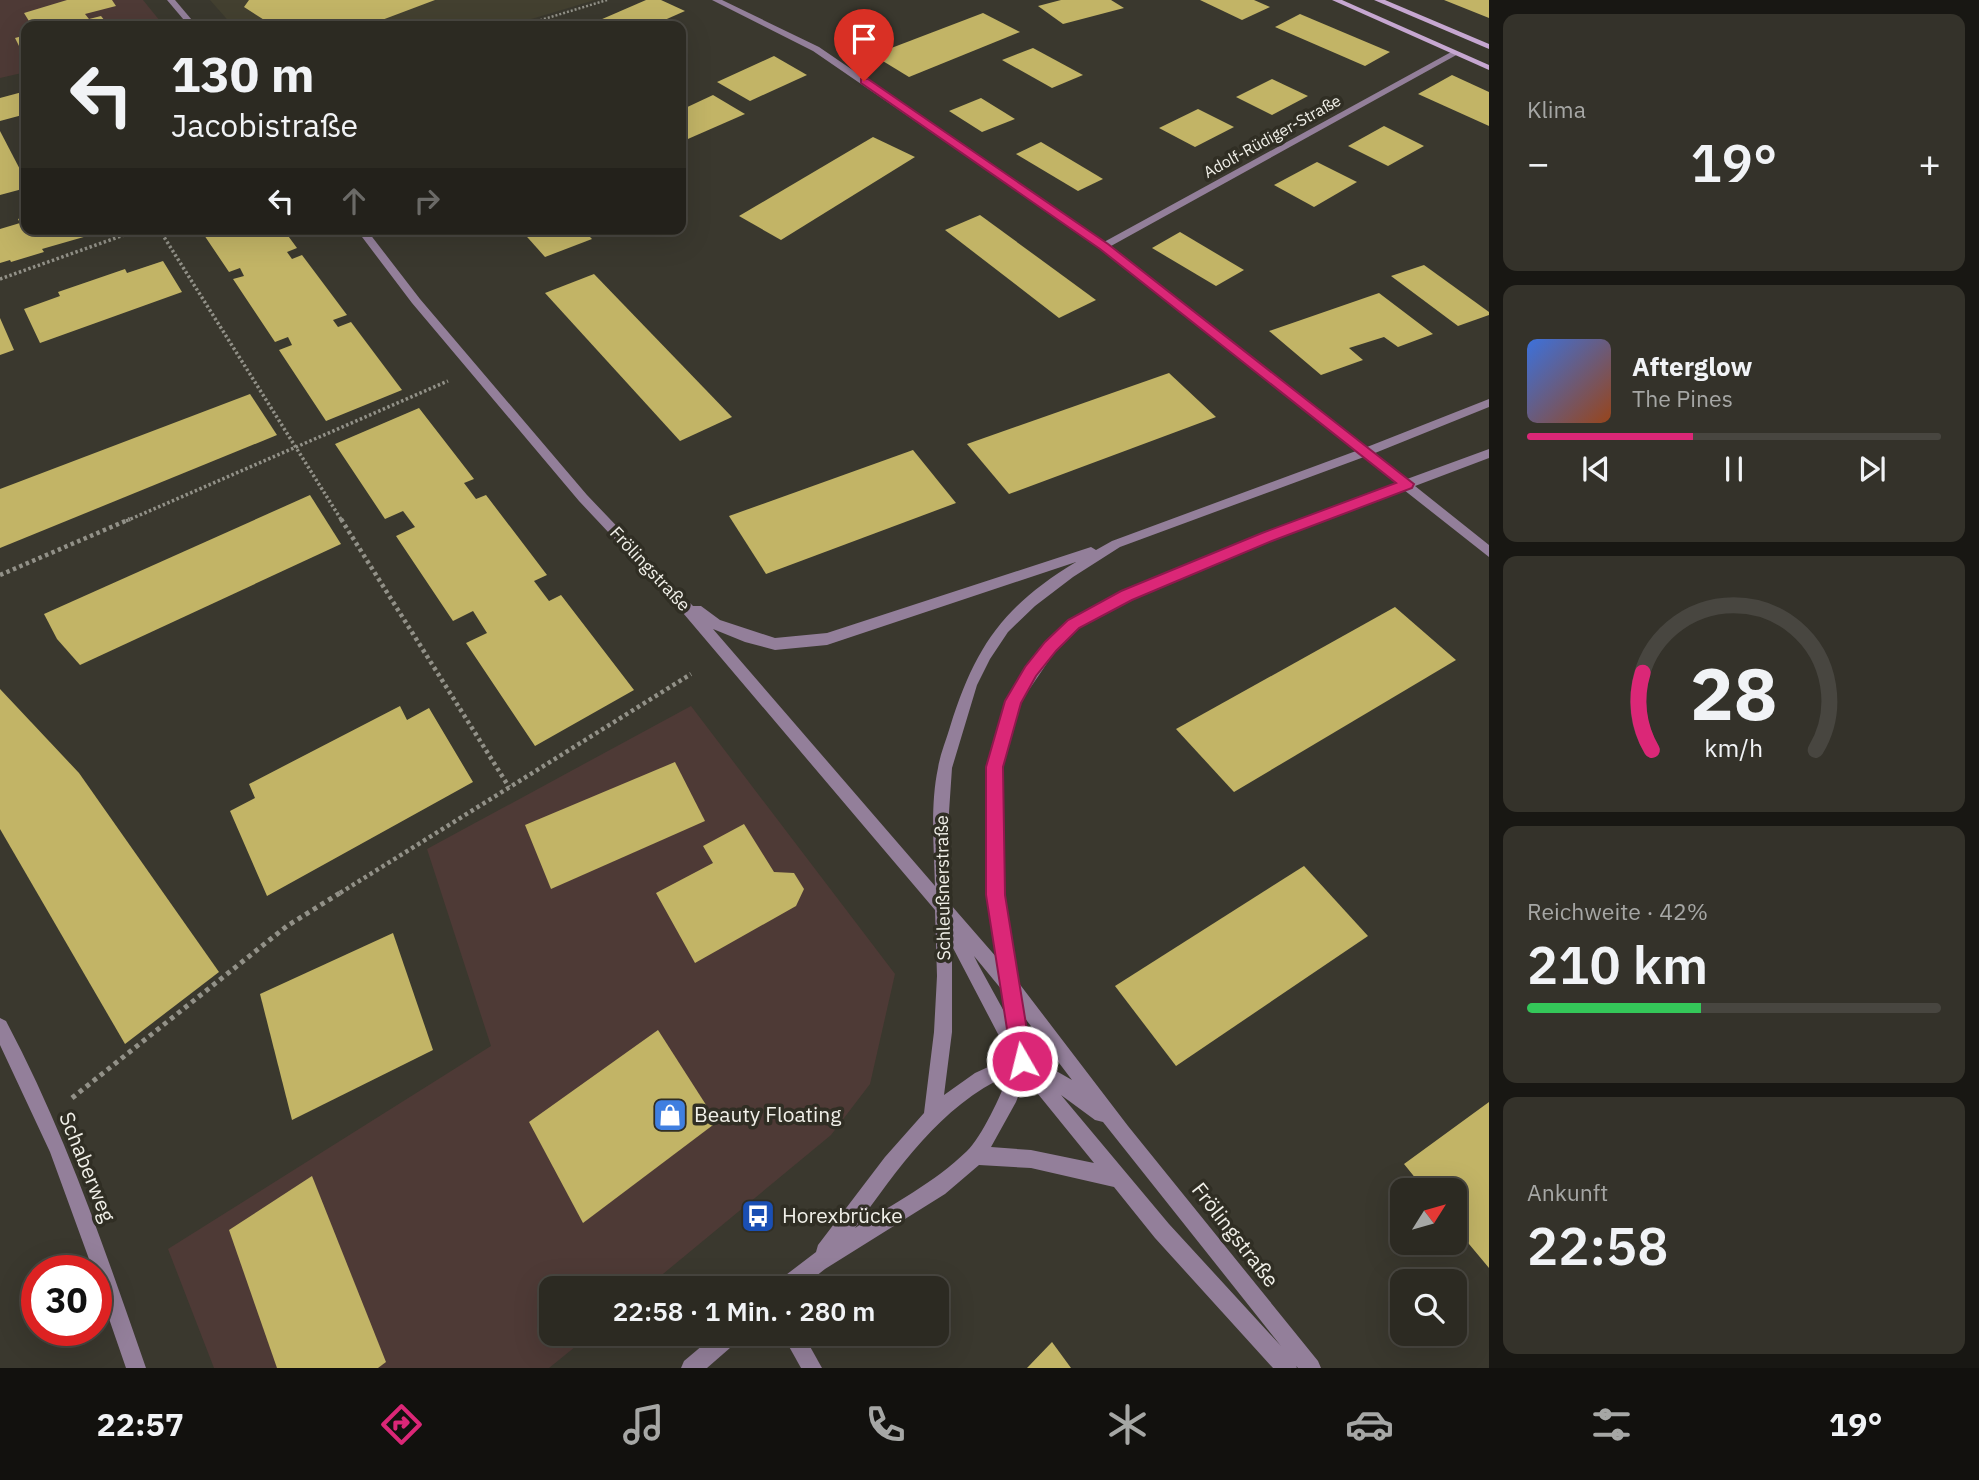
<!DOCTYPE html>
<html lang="de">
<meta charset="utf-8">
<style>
:root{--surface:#2c2a22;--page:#34322a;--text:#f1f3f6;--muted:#a6a7a5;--line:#484640;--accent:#db2777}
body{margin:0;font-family:"IBM Plex Sans",sans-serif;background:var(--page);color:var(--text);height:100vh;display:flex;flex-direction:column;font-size:26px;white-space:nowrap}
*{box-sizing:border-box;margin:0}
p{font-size:23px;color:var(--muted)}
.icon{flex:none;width:38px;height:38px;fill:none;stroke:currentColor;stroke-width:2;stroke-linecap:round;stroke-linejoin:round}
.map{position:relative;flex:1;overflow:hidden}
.details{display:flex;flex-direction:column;gap:14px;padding:14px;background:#181713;width:490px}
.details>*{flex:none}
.hud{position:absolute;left:21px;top:21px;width:665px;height:214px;border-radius:14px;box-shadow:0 7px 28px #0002,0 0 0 2px var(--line);background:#2c2a22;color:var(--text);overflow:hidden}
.needle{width:46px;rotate:53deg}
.fabs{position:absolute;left:1390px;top:1178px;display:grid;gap:14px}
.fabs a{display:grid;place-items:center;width:77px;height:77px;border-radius:14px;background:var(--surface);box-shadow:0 7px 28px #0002,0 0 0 2px var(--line);font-size:35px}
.speed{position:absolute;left:21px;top:1255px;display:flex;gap:14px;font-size:35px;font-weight:700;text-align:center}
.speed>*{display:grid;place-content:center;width:91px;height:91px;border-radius:50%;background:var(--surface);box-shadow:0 7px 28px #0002,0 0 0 2px var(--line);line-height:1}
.speed .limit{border:10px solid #d22;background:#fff;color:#111}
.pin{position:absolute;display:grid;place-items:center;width:60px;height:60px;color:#fff;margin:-72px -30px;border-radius:50% 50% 50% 0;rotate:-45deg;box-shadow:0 0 7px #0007}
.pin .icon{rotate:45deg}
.me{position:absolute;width:77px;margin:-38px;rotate:352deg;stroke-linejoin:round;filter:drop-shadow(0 0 5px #0008)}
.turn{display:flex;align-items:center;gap:24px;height:147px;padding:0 35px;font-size:32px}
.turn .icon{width:91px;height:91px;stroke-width:2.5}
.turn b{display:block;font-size:49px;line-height:60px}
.lanes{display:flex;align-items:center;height:66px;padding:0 35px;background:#0003;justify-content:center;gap:35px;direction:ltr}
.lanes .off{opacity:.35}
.big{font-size:52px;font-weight:600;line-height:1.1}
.details .tile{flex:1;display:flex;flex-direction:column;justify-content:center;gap:10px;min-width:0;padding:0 24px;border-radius:14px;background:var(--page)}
.details .dial{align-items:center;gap:0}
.dial svg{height:182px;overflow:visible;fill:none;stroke:var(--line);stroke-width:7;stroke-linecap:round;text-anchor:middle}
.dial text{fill:var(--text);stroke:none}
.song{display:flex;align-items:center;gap:21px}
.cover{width:84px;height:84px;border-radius:10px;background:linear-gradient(135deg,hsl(220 70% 55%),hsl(20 70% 35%))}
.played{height:7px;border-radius:4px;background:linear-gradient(90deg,var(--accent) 40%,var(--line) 40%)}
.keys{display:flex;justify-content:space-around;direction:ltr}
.heat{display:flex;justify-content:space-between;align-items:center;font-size:38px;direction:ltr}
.charge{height:10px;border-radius:5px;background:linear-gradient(90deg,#34c759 42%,var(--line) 0)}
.trip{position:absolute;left:539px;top:1276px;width:410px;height:70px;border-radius:14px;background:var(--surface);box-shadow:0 7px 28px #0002,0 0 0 2px var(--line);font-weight:600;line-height:70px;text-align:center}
.tabs{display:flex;height:112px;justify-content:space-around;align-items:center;background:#12110e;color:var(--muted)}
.tabs .icon{width:49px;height:49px}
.tabs .on{color:var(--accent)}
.tabs b{font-size:32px;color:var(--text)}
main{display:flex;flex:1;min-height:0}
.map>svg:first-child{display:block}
</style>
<main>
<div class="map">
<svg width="1489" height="1368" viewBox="0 0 1489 1368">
<rect width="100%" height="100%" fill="#3a382e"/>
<!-- industrial -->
<g fill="#4e3a36">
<polygon points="0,0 143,0 164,26 26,26 26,72 0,78"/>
<polygon points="691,706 895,974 870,1084 831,1135 646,1288 551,1288 551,1334 591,1334 549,1368 214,1368 168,1249 491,1046 427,849"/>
</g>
<!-- built -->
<polygon fill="#434030" points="210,0 595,0 508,26 233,26"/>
<!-- building -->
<g fill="#c2b466">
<polygon points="67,0 112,0 116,6 85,14 89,19 101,16 109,26 54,26 51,23 32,26 24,13"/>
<polygon points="249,0 435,0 366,26 294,26 285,20 269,23 244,7"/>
<polygon points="646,0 661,0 685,11 651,26 598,26 593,23"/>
<polygon points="1061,0 1111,0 1124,8 1063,24 1038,6"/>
<polygon points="1200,0 1254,0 1270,7 1242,20"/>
<polygon points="1444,0 1489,0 1489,18"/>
<polygon points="983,13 1020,32 909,77 873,55"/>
<polygon points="1300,14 1390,52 1365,66 1275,27"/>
<polygon points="26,35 26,53 23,54 15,38"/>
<polygon points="1033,48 1083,75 1052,88 1002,60"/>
<polygon points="774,56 807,75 750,101 717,82"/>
<polygon points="1452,75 1489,92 1489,126 1418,94"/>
<polygon points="1272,79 1308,96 1272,115 1236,97"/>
<polygon points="26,91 26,114 0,121 0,98"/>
<polygon points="713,95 745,114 681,142 681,110"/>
<polygon points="981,98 1015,119 982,132 949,111"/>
<polygon points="1198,109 1234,127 1195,147 1159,128"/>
<polygon points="1384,126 1424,146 1388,166 1348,146"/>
<polygon points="0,131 26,181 26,188 0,195"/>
<polygon points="873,137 915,157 781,240 739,216"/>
<polygon points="1041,142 1103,179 1078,191 1016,154"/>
<polygon points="1317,162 1357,182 1314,207 1274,185"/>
<polygon points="980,215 1096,300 1059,318 945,230"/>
<polygon points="26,216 26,229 108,230 42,249 44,252 11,262 10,260 0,263 0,229 20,223 18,219"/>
<polygon points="200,229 283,229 297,248 287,252 292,259 302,255 347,315 333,320 338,327 351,322 402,390 326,421 279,350 292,345 288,337 275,342 233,279 244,276 240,268 229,272"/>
<polygon points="520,229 582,229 592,239 545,257"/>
<polygon points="1180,232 1244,270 1216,286 1152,248"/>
<polygon points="163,261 182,292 40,343 24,309 60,296 58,292 125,269 127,273"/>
<polygon points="1424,265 1489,312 1489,315 1458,326 1391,276"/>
<polygon points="594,274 732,417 680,441 545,293"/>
<polygon points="1379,293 1433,334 1398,347 1384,337 1349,348 1363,360 1321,375 1269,331"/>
<polygon points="0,318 14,350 0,355"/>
<polygon points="1169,373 1216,417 1009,494 967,444"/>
<polygon points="250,394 277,435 0,548 0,489"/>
<polygon points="419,408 474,479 464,483 476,499 486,495 547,575 534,581 549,601 561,595 634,690 535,746 466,643 487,633 473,611 453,621 396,536 415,527 403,511 385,519 335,444"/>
<polygon points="913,450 956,503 766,574 729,516"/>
<polygon points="310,495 341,544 80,665 57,639 44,614"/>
<polygon points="1395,607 1456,660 1234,792 1176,729"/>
<polygon points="0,689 79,773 219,972 125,1044 0,829"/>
<polygon points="400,706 407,720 429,708 473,782 267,896 230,811 255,798 249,784"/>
<polygon points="675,762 705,821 551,889 525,825"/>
<polygon points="744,824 774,872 794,873 804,889 796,906 695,963 656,893 713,863 703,846"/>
<polygon points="1304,866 1368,936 1176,1066 1115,986"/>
<polygon points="393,933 433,1050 292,1120 260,994"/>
<polygon points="658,1030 717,1122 583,1223 529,1122"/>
<polygon points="1489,1102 1489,1268 1454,1226 1454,1190 1425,1190 1404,1164"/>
<polygon points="312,1176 386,1362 378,1368 277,1368 229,1230"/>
<polygon points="1052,1342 1071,1368 1027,1368"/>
</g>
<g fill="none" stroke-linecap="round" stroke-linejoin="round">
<!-- path-far3 -->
<polyline stroke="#929188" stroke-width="2.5" stroke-dasharray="2 2" stroke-linecap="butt" points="521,26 607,0"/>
<!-- path-far2 -->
<g stroke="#929188" stroke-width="3.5" stroke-dasharray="2.5 2.5" stroke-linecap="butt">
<polyline points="159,229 342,521"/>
<polyline points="0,279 141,229"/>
<polyline points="126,521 448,381"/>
</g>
<!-- path-far1 -->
<g stroke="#929188" stroke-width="4.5" stroke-dasharray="3.5 3.5" stroke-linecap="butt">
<polyline points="341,519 509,787"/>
<polyline points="0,575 130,519"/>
<polyline points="340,893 691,674"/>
</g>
<!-- path -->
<polyline stroke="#929188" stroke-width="5" stroke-dasharray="4.5 4.5" stroke-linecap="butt" points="72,1098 287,926 343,891"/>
<!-- lane -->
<polygon fill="#937f9a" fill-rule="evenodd" points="782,1334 803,1334 822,1368 801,1368"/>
<!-- street -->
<g fill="#937f9a" fill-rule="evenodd">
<polygon points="167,0 175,0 197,26 189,26"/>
<path d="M712,0H722L819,47L1104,242L1453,51L1460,53L1111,246L1367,447L1489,399V407L1375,453L1407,479L1489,449V458L1415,486L1489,545V557L1404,490L1271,540L1131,599L1079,628L1056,650L1020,703L1002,767L1004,895L1018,982L1128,1126L1318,1361L1321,1368H1298L1296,1366L1297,1368H1273L1155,1238L1114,1187L1031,1168L979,1165L945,1194L825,1269L801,1288H775L778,1281L816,1252L818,1245L885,1157L924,1113L934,1032L937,976L935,910L672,600L579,501L412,303L356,229H366L420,299L587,495L693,606H701L720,620L775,638L827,633L1091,547L1096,550L1112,541L1356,451L1100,248L813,51ZM1364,457L1396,483L1263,534L1121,591L1069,620L1046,642L1026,668L1006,701L988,767V895L998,959L951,905L949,812L952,768L977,685L990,659L1008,632L1035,606L1073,577L1120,547ZM1076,562C1003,606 975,647 950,727C946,741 940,754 938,768C930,806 934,847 935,886L713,629L745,642L775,650L827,645ZM952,946L1010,1057L975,1073L944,1095L952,1032ZM974,956L1002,990L1006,1015L978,964ZM1024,1017L1072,1080L1030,1056ZM1008,1075C1002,1094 981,1138 967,1151C934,1183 893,1204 855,1228C898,1169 940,1106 1008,1075ZM1025,1078L1094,1163L1031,1150L991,1147L1016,1102ZM1061,1095L1095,1120L1103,1122L1281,1346L1169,1224Z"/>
<path d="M0,1018L6,1021C65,1132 105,1250 146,1368H126L96,1281V1270H93L50,1152L0,1045Z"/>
<polygon points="716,1334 741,1334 738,1341 707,1368 681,1368 684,1361"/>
</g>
<!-- secondary -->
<g fill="#c6a7d1" fill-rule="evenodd">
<polygon points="1332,0 1342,0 1489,65 1489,70"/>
<polygon points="1374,0 1385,0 1489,44 1489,49"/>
</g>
</g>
<!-- route -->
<polygon fill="#db2777" stroke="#8e194d" stroke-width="2" points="861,79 868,79 1108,244 1414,484 1412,488 1272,541 1132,600 1079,628 1056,651 1036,676 1021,703 1003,767 1005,895 1032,1061 1029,1068 1022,1071 1015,1068 1012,1061 986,895 986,767 1005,701 1025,667 1045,642 1068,620 1121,591 1262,533 1396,483 1100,249 861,83"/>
<!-- icons -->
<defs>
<g id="shop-square" transform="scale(1.75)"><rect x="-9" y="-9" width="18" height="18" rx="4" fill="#3f7fe0" stroke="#302e24"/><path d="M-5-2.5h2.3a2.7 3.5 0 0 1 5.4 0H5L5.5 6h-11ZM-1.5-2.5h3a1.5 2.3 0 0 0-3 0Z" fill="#fff"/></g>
<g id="bus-square" transform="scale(1.75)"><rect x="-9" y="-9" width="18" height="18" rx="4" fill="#1a4fb4" stroke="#302e24"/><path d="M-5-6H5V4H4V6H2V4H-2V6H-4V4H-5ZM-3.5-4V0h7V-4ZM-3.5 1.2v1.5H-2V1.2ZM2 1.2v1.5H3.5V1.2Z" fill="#fff"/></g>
</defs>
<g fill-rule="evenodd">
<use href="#shop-square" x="670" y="1115"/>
<use href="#bus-square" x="758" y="1216"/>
</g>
<g text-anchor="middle" stroke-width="7" stroke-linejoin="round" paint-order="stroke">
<!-- far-street labels -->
<g font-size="16" fill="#f1f0e9" stroke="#302e24">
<text transform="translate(1272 136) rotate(-29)" y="6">Adolf-Rüdiger-Straße</text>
</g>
<!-- street labels -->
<g font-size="18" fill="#f1f0e9" stroke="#302e24">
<text transform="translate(650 569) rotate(47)" y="6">Frölingstraße</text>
<text transform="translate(943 888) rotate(-91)" y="6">Schleußnerstraße</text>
</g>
<!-- near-poi labels -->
<g font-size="21" fill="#f1f0e9" stroke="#302e24" text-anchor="start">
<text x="694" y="1122">Beauty Floating</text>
<text x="782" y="1223">Horexbrücke</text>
</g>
<!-- near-street labels -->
<g font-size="21" fill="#f1f0e9" stroke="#302e24">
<text transform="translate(87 1167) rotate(68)" y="7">Schaberweg</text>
<text transform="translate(1235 1235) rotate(52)" y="7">Frölingstraße</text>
</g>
</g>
</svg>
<div class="fabs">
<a><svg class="needle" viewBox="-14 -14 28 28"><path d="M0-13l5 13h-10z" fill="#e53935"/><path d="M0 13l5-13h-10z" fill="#a6a7a5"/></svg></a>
<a><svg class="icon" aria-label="search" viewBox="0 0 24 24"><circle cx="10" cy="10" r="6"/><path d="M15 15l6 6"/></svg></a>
</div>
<div class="speed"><div class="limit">30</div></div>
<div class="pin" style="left:864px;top:81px;background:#d93025"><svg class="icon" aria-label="arrive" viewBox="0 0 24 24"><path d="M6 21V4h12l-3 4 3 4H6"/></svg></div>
<svg class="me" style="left:1022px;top:1061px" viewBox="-20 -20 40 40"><circle r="17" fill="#db2777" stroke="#fff" stroke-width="3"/><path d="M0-11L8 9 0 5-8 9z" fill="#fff"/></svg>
<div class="trip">22:58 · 1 Min. · 280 m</div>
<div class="hud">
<div class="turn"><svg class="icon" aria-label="left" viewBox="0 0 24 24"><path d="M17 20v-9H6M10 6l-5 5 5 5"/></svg><div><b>130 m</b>Jacobistraße</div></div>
<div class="lanes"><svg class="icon" aria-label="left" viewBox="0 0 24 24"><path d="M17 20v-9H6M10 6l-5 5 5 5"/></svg><svg class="icon off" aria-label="ahead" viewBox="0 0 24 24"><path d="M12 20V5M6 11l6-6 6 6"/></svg><svg class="icon off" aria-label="right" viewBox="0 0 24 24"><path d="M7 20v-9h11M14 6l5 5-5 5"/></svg></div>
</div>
</div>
<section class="details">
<div class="tile"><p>Klima</p>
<div class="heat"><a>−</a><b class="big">19°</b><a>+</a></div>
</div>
<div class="tile">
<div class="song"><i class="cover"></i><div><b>Afterglow</b><p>The Pines</p></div></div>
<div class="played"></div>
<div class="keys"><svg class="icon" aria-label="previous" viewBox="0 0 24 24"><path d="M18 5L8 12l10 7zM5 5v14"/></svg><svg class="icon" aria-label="pause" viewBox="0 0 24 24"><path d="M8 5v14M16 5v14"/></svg><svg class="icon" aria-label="next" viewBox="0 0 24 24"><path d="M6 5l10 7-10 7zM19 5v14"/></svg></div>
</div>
<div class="tile dial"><svg viewBox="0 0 100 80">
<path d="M14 69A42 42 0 1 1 86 69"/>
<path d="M14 69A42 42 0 0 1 10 35" stroke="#db2777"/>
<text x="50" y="56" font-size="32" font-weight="700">28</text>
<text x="50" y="72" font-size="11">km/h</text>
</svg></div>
<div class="tile"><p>Reichweite · 42%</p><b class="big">210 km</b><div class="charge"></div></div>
<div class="tile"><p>Ankunft</p><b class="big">22:58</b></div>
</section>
</main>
<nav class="tabs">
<b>22:57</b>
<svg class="icon on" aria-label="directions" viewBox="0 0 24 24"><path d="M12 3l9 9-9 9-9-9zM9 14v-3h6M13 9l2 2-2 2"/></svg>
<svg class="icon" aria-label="music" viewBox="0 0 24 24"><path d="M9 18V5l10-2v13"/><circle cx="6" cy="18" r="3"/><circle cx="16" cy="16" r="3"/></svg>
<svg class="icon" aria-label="phone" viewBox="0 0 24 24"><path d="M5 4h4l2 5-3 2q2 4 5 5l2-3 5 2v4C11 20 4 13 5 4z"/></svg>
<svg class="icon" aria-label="climate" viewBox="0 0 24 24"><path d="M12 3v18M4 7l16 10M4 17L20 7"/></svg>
<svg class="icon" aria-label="car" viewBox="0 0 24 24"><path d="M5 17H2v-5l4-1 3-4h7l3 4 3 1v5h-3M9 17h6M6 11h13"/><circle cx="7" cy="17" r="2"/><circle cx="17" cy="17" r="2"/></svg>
<svg class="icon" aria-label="filters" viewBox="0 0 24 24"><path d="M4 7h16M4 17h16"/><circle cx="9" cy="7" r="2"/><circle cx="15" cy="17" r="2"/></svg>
<b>19°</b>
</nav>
